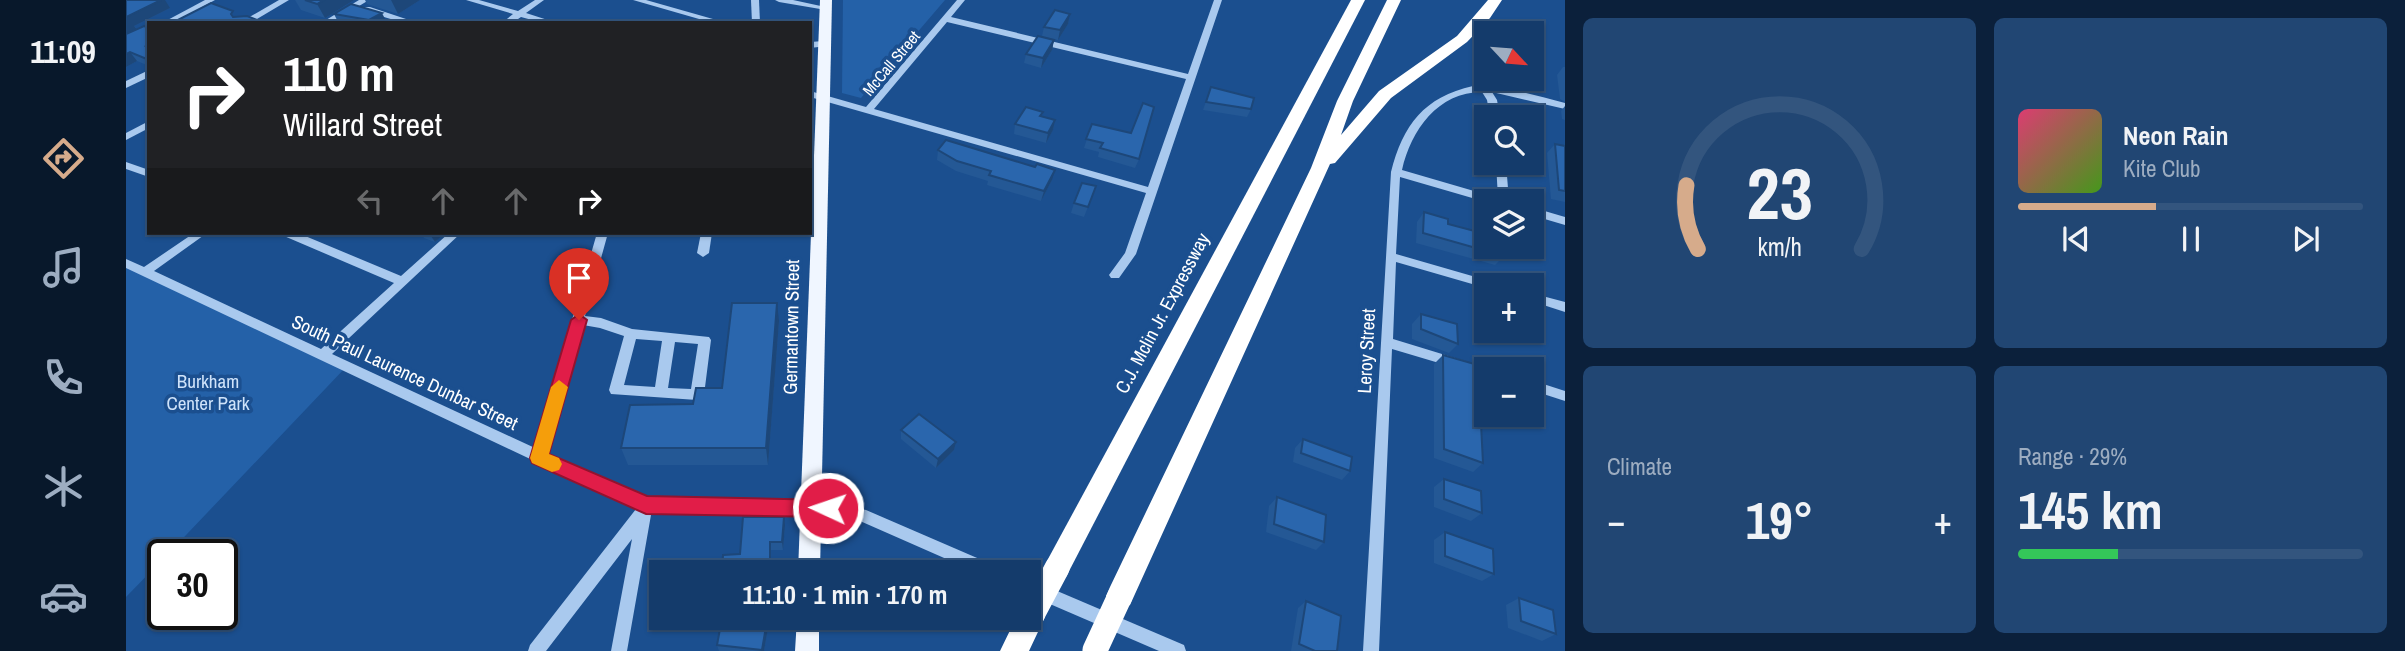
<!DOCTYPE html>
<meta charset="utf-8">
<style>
:root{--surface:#143b6b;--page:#214673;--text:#f1f3f6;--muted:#9dadc1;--line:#33557e;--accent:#d6ab8b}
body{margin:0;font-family:"Archivo Narrow",sans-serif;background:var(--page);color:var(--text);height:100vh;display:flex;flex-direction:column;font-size:26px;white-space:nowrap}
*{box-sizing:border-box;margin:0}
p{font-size:23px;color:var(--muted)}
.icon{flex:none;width:38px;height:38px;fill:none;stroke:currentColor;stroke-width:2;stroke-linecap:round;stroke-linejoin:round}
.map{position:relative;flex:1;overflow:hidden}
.drawer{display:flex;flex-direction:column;gap:18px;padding:18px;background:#0b203b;width:840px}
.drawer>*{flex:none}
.banner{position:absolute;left:21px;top:21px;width:665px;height:214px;border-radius:0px;box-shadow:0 2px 5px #0004,0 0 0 2px var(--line);background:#202124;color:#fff;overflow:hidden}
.needle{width:46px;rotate:116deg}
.buttons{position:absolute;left:1348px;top:21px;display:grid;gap:14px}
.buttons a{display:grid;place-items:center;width:70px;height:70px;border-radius:0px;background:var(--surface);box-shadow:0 2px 5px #0004,0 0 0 2px var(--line);font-size:35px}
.speed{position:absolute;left:21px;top:539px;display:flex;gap:14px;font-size:35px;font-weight:700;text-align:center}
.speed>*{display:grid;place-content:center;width:91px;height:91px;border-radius:50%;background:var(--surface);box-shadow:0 2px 5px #0004,0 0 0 2px var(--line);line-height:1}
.speed .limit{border:4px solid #111;border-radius:10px;background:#fff;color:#111}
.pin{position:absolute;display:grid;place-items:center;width:60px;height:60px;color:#fff;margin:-72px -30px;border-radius:50% 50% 50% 0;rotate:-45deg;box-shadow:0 0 7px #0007}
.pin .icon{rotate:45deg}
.me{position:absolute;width:77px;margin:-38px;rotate:273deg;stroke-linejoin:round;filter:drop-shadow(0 0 5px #0008)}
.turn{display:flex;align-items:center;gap:24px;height:147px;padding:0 21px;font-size:32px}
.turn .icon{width:91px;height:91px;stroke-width:2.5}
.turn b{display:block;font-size:49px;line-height:60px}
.lanes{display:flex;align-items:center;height:66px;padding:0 21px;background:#0003;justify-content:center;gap:35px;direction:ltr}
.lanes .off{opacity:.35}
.big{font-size:52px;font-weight:800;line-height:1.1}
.drawer .tile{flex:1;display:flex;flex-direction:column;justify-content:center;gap:10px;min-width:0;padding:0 24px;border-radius:10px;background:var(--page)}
.drawer .dial{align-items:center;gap:0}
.dial svg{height:182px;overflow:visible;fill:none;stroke:var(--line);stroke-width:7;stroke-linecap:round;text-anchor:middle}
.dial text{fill:var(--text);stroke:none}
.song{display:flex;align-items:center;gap:21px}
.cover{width:84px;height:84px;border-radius:10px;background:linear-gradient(135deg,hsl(340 70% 55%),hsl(100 70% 35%))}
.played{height:7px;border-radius:4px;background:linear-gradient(90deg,var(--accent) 40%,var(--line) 40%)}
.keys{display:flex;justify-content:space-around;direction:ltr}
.heat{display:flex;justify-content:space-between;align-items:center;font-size:38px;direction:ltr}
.charge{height:10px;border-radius:5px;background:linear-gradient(90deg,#34c759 29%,var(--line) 0)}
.drawer .tiles{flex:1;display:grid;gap:18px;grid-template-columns:repeat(2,1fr)}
.trip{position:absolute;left:523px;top:560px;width:392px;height:70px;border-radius:0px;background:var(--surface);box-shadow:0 2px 5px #0004,0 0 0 2px var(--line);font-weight:800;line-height:70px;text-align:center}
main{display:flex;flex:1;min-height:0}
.tabs{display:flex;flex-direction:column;width:126px;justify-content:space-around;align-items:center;background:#08182b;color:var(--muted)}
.tabs .icon{width:49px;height:49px}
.tabs .active{color:var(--accent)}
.tabs b{font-size:32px;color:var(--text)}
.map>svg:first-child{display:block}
</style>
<main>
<nav class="tabs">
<b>11:09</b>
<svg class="icon active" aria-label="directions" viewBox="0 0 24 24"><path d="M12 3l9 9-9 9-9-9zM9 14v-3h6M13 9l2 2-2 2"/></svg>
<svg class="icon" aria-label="music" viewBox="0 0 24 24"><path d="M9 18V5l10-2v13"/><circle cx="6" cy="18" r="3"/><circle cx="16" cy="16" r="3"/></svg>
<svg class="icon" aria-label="phone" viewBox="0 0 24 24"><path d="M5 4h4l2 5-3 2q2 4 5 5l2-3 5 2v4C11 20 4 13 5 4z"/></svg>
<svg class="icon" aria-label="climate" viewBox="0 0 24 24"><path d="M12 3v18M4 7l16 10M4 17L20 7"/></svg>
<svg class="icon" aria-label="car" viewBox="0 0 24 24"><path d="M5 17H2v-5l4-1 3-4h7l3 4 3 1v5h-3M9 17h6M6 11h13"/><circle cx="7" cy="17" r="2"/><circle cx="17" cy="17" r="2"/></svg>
</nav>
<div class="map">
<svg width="1439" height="651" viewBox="0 0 1439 651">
<rect width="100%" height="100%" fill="#1b4f8f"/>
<!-- green -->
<g fill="#2461a8">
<polygon points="717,0 819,0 735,98 716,93"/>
<polygon points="0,263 220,367 41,555 37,555 37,559 0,597"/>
</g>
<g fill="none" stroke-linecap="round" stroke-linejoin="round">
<!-- minor -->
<g fill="#a9c9ee" fill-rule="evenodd">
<polygon points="79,0 89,0 47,23 36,23"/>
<polygon points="153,0 163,0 124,23 113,23"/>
<polygon points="233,0 243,0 205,23 195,23"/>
<polygon points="340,0 353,0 392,11 409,0 418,0 400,13 431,23 417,23 395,17 386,23 376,23 387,14"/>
<polygon points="507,0 520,0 601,23 587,23"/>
<polygon points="625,0 633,0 634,23 626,23"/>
<polygon points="649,0 667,0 704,8 700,10 653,2"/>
<path d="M831,0H839L825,17L1062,74L1088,0H1096L1010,254L993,278H985L983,275L999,253L1020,193L684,97V91L740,107ZM821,22L1060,79L1022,187L748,109Z"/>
<polygon points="238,7 244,7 292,23 278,23 238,11"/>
<polygon points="698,41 701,42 701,46 684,48 684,42"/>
<polygon points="23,70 23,77 0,88 0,81"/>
<path d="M1347,86C1379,86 1408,95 1439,103V109L1366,92L1371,100L1374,117H1364L1361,100L1356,92C1312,92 1285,130 1276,170L1372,198L1370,163H1380L1383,201L1360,202L1274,177L1270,254L1367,282L1369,285H1360V288L1270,262L1267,339L1365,369H1360V377L1266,349L1253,651H1237L1265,172C1277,125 1298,97 1347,86Z"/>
<polygon points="23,121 23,128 0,140 0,133"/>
<polygon points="0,162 23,170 23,177 0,169"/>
<polygon points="1405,207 1439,217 1439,225 1405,215"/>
<path d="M68,233H81L28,271L195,349L268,283L158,236L157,233H172L275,276L323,233H335L206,354L409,448L471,233H482L459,316L475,318L506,329L583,337L585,340L578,395L576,399L571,400L485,394L483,390L498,336L474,328L457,325L421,454L513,497L519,498L544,500L657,499L716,504L740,510L872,567L875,572H850L734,521L677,513L524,512L525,515L501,651H485L506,539L420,651H402L404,645L510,509L0,268V259L18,267ZM510,339L536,341L529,387L498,385ZM549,342L572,344L565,389L542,388Z"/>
<polygon points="575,233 586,233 583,253 577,257 571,253"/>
<polygon points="1405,293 1439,302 1439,312 1405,301"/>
<polygon points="1405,380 1439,391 1439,401 1405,390"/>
<polygon points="903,579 1058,645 1060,651 1033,651 903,595"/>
</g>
<!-- major -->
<g fill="#f0f6ff" fill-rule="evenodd">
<polygon points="694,0 706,0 694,572 672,572"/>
<polygon points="671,618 693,618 693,651 669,651"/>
</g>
<!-- highway -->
<g fill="#fff" fill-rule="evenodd">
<polygon points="1225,0 1239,0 940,577 931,581 922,577 918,568 922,559"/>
<polygon points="1261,0 1275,0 1227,101 1215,135 1253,91 1331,36 1362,0 1376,0 1364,18 1341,42 1265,98 1209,163 1204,164 1004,605 994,609 984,605 980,596 984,587 1185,168 1211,101"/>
<polygon points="905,603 915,607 919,617 903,651 874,651 890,618 903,618"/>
</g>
<!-- highway-bridge -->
<g stroke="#fff" stroke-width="25">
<polyline points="905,617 931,568"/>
<polyline points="969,650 994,596"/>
</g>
</g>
<!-- wall -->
<g fill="#245895">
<polygon points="0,0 44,8 8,26 11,29 23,28 23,66 11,61 0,67"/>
<polygon points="169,0 228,0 199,18 175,10"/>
<polygon points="239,0 294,0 272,14 241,4"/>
<polygon points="208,14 260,21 256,23 218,23 212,22"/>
<polygon points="944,14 942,24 932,40 916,36 918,27"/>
<polygon points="928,40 926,50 915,68 898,63 900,54"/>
<polygon points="1437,67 1439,67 1439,102 1434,99 1431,75"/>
<polygon points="1085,87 1125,109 1121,117 1077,110"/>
<polygon points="1439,106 1439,120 1436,119 1435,111"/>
<polygon points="916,117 929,120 927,130 920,143 888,134 889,124"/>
<polygon points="966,124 1013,159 1009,168 972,157 973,152 958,148"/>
<polygon points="1429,144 1439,146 1439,202 1425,199 1421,153"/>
<polygon points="812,150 926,180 915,201 861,185 862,181 830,171 811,160"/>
<polygon points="970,186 958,217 945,213 948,203"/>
<polygon points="1298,212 1322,224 1378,256 1369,265 1290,243 1291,222"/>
<polygon points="295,233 319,233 309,242 298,238"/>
<polygon points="1405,304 1413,322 1405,329"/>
<polygon points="1295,314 1332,344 1323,353 1286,339 1286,324"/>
<polygon points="653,321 642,465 502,465 495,448 596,388"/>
<polygon points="1317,355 1357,463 1347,472 1308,458 1308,364"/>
<polygon points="775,430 830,442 828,450 810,468 775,439"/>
<polygon points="1177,439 1224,471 1216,480 1167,462 1169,448"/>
<polygon points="1318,479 1356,513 1345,521 1308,507 1308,487"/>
<polygon points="1151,497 1198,542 1190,550 1140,532 1143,506"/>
<polygon points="658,517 659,525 657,550 645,550 645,572 596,572 614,554"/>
<polygon points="1319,532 1368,574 1356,581 1308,563 1308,540"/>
<polygon points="1393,598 1430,634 1416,641 1382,628 1380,605"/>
<polygon points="1180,601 1211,651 1165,651 1172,608"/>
<polygon points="640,618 642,628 638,651 593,651 591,645"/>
</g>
<!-- shaded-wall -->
<g fill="#1d4779">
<polygon points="35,0 39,0 44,8 8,26 12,31 0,37 0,17"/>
<polygon points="198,0 228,0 199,18 191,4"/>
<polygon points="265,0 294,0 272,14"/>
<polygon points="256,13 260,21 256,23 244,23 243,20"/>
<polygon points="944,14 942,24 932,40 934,30"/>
<polygon points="928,40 926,50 915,68 917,58"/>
<polygon points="4,52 11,61 0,67 0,54"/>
<polygon points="929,120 927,130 920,143 922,133"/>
<polygon points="929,170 926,180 915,201 918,191"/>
<polygon points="303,233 319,233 309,242"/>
<polygon points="651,303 653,321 642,465 640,448"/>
<polygon points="830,442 828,450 810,468 812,459"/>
<polygon points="658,517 659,525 657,550 656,542"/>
<polygon points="644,542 645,550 645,572 644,572"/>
<polygon points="641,621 642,628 638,651 636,651"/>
</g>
<!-- building -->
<g fill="#2a66ad" stroke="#1d4779" stroke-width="2">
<polygon points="0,0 35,0 0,17"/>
<polygon points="179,0 198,0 191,4"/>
<polygon points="85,3 107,11 105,14 107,17 121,16 139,23 46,23"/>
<polygon points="225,4 256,13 243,20 208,14"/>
<polygon points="929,10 944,14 934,30 918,27"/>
<polygon points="18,26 23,28 23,44 20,46 23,47 23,60 4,52 0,54 0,34"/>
<polygon points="912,36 928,40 917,58 900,54"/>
<polygon points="1085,87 1128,98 1125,109 1080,102"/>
<polygon points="1017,103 1028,107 1013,159 974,148 977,143 960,139 966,124 1005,133"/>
<polygon points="900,107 917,112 914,116 929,120 922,133 889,124"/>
<polygon points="820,140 909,167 911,164 929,170 918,191 863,175 865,171 831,161 812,150"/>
<polygon points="1429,144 1439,146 1439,191 1433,190"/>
<polygon points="956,183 970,186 962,207 948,203"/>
<polygon points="1298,212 1322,219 1322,224 1360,234 1360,247 1377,247 1378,256 1297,233"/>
<polygon points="606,303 651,303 640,448 495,448 504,405 567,404 570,388 596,388"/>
<polygon points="1405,304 1412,306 1413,322 1405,319"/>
<polygon points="1295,314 1331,324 1332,344 1295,329"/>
<polygon points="1317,355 1352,365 1357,463 1318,449"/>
<polygon points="793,414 830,442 812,459 775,430"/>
<polygon points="1177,439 1226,457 1224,471 1175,453"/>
<polygon points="1318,479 1355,491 1356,513 1318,499"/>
<polygon points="1151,497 1200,515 1198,542 1148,524"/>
<polygon points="617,517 658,517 656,542 644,542 644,572 596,572 597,555 614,554"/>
<polygon points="1319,532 1367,549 1368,574 1319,556"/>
<polygon points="1393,598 1427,610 1430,634 1395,621"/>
<polygon points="1180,601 1215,616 1211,651 1189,651 1173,644"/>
<polygon points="596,618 638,618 637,620 641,621 636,650 591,645"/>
</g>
<!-- route -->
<polygon fill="#e11d48" stroke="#92132f" stroke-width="2" points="453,314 461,320 423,454 521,496 702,500 709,502 711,508 709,514 702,517 520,514 406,463 404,458 445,320"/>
<!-- slow -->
<polygon fill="#f59e0b" points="433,380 442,387 423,454 433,458 436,464 433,470 426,472 406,463 404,458 425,387"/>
<g text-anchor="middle" stroke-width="7" stroke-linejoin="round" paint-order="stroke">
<!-- far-street labels -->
<g font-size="16" fill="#fff" stroke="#1b4f8f">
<text transform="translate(765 63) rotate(-50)" y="6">McCall Street</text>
</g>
<!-- street labels -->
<g font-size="19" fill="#fff" stroke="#1b4f8f">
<text transform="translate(1036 313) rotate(-62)" y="7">C.J. Mclin Jr. Expressway</text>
<text transform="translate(665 327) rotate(-89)" y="7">Germantown Street</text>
<text transform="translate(1240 351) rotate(-87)" y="7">Leroy Street</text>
<text transform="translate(279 372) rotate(25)" y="7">South Paul Laurence Dunbar Street</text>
</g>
<!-- park labels -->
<g font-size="19" fill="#cfe3fa" stroke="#1b4f8f">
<text x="82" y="388">Burkham<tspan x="82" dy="22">Center Park</tspan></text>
</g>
</g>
</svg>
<div class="buttons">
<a><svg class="needle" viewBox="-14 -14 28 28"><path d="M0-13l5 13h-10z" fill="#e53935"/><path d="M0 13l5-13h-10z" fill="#9dadc1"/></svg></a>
<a><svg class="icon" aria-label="search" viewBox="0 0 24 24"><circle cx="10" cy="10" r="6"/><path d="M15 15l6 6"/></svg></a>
<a><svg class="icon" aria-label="layers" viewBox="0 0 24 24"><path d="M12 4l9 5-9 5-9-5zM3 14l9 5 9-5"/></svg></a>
<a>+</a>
<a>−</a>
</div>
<div class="speed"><div class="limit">30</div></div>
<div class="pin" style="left:453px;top:320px;background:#d93025"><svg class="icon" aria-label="arrive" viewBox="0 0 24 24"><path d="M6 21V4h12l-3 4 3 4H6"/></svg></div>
<svg class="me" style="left:702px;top:508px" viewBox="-20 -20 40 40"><circle r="17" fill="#e11d48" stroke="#fff" stroke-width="3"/><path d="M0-11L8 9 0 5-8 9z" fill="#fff"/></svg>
<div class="trip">11:10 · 1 min · 170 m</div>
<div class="banner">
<div class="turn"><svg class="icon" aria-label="right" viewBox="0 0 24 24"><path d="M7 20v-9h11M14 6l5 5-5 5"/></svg><div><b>110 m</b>Willard Street</div></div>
<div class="lanes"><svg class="icon off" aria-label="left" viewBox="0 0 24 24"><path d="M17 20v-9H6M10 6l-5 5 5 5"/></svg><svg class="icon off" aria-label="ahead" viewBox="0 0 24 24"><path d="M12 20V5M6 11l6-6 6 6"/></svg><svg class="icon off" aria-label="ahead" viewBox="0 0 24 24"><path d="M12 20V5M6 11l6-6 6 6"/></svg><svg class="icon" aria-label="right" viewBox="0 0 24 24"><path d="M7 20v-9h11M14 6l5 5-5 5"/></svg></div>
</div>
</div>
<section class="drawer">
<div class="tiles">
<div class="tile dial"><svg viewBox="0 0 100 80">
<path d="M14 69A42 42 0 1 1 86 69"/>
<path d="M14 69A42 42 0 0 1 9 41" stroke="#d6ab8b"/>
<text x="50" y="56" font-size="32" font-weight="700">23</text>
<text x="50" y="72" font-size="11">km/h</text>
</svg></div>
<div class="tile">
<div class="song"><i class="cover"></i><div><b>Neon Rain</b><p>Kite Club</p></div></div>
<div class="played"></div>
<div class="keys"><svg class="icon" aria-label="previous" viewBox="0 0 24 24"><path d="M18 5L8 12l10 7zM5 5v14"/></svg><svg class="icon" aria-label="pause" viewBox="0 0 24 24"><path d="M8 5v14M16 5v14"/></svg><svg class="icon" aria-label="next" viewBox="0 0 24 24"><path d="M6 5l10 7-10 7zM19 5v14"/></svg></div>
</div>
<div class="tile"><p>Climate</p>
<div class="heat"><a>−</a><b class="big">19°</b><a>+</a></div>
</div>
<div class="tile"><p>Range · 29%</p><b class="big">145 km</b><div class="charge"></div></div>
</div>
</section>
</main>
